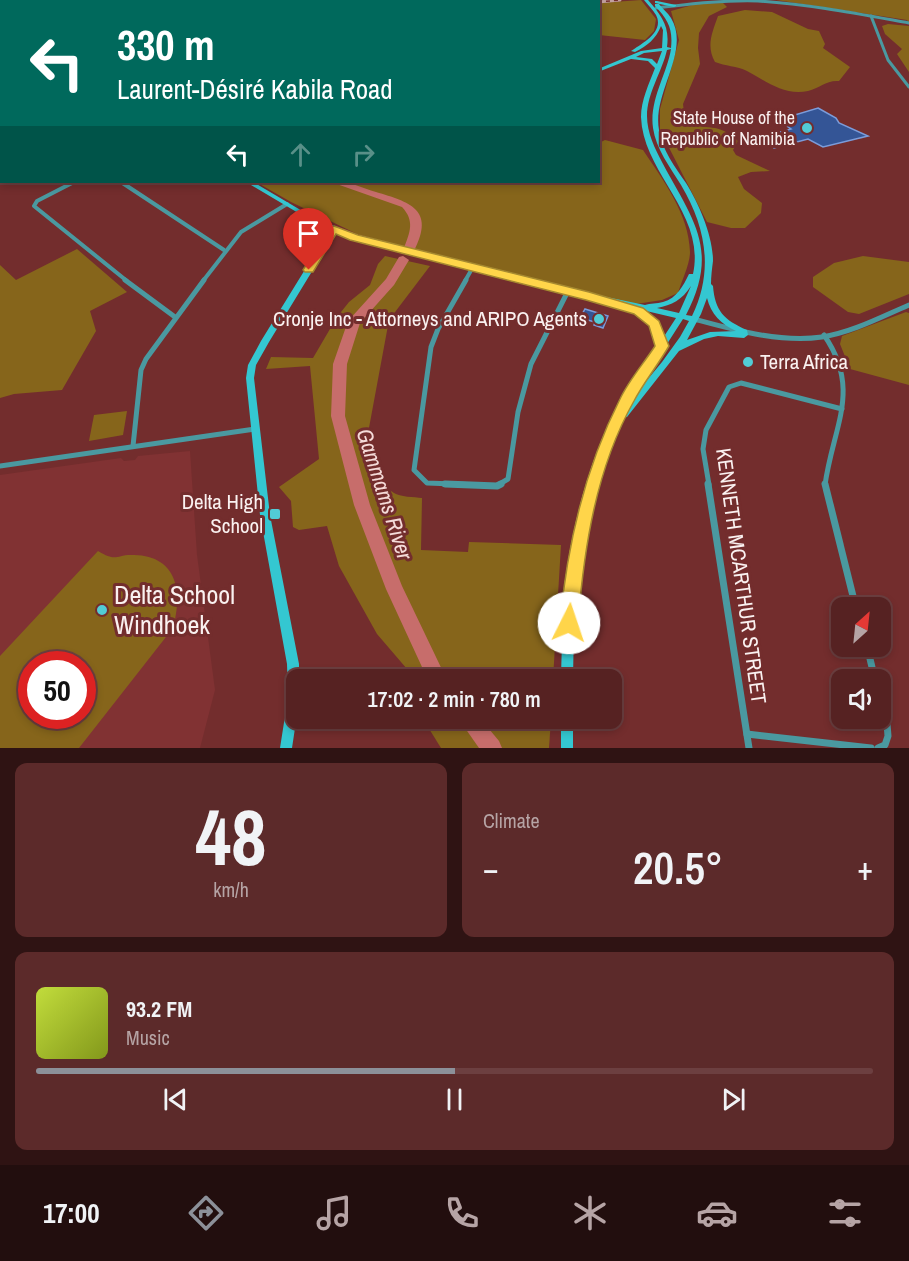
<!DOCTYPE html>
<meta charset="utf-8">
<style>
:root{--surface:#562222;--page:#5c2a2a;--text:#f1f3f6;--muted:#b6a4a5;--line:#6c3f40;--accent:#8c9099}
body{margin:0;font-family:"Archivo Narrow",sans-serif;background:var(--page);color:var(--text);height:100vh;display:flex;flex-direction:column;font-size:22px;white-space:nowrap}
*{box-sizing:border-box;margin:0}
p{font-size:20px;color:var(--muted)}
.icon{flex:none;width:33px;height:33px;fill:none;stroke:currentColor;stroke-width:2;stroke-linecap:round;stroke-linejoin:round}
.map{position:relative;height:748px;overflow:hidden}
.sheet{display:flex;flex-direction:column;gap:15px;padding:15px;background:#2f1313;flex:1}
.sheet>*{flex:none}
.top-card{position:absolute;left:0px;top:0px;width:600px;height:183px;box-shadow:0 3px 9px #0003,0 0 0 2px var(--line);background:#00695c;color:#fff;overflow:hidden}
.needle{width:39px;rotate:27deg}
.buttons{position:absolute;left:831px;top:597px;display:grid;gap:12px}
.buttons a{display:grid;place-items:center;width:60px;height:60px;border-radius:12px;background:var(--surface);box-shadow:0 3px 9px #0003,0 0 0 2px var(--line);font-size:30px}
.speed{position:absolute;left:18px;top:651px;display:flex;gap:12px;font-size:30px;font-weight:700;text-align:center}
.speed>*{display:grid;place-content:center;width:78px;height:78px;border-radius:50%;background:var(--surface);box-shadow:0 3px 9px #0003,0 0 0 2px var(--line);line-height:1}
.speed .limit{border:9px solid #d22;background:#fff;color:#111}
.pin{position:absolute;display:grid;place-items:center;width:51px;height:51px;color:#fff;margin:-62px -26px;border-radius:50% 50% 50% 0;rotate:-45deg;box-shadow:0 0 6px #0007}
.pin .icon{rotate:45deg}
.me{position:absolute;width:66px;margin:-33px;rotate:4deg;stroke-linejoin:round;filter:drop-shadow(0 0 4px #0008)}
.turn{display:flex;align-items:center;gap:21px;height:126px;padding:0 18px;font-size:27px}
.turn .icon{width:78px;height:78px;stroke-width:2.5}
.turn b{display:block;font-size:42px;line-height:51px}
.lanes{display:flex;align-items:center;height:57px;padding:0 18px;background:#0003;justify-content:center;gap:30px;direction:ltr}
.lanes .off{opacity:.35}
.big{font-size:45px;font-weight:600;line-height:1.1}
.sheet .card{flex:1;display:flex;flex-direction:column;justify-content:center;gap:9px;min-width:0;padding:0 21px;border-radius:12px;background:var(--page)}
.sheet .dial{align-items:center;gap:0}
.dial b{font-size:78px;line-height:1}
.song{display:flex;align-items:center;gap:18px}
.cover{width:72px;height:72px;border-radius:9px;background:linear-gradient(135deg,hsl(70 70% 55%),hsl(70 70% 35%))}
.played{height:6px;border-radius:3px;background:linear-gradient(90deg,var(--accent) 50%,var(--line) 50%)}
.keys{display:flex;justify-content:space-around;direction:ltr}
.heat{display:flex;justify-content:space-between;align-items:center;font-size:33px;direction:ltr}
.sheet .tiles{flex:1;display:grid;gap:15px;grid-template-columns:1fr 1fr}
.card:last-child{grid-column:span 2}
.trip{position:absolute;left:286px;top:669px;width:336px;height:60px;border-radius:12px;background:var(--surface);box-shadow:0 3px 9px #0003,0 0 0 2px var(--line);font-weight:600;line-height:60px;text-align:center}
.tab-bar{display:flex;height:96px;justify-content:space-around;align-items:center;background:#220e0e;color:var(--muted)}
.tab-bar .icon{width:42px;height:42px}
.tab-bar .active{color:var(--accent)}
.tab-bar b{font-size:27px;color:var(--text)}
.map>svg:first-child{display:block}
</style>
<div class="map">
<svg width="909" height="748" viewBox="0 0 909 748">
<rect width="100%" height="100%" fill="#732d2d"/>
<!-- built -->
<path fill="#813233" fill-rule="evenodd" d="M190,451L197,555L215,690L200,748H0V475L121,458L124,461L135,460L138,456ZM32,664H82V716H32Z"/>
<!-- green -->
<g fill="#86651b" fill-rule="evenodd">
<polygon points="641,0 656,19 654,31 645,40 599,35 599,3"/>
<polygon points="776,0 909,0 909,23 907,20"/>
<path d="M723,3L727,7L709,16L699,33L698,48L700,64L683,104L685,121C708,132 717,121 738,141L733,150L736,155L770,171L751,172L738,177L744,189L762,203L761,213L745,228H731L707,222L660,130V109L679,40L671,11L696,4Z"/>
<path d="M745,10L772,12L808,29L819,31L825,44L823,48L850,67L839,81C826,80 820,88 808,91C784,96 766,81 747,71C737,66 725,66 715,62C706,46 712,33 718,16Z"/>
<polygon points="888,24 909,26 909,72 897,54 902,49 885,34 882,26"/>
<path d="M605,140L643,150C663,180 689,214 690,252C690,264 682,280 678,293L662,300L636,304L568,291L357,234L291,202L256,182H598L599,143Z"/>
<polygon points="77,249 127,292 90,311 96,331 62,390 14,394 0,398 0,265 16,280"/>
<path d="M385,256L430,266L389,320L366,444C370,463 377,482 394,493C400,497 414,497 422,498L421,550L468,552L469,542L561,545L553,679H399L407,669L377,634L339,566L327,526L299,530L293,527L291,501L279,487L319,459L310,366L266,369L271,357L313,358L337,317L349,302L370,285L378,264Z"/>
<polygon points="863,256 909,262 909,294 859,314 848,312 813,287 813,277 834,263"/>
<polygon points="906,312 909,313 909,385 850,369 840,344 842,336"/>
<polygon points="127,411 123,435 89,441 94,415"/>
<path d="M98,551C118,563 115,554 134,555C178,556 183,593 173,628L79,748H0V656ZM32,664H82V716H32Z"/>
<polygon points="423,719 551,719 549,748 441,748"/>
</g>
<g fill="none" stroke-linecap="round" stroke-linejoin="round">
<!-- river -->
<g fill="#c76d6b" fill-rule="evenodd">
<polygon points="130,0 139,0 140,2 131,2"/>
<path d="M331,182C346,180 361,187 376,192C409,202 436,209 414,251L410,252L404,248C410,232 415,221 402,207Z"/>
<polygon points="403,256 409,260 394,285 360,323 347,364 345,416 370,505 402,586 447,680 428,680 386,589 354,505 331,416 333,364 348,321 386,279 399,257"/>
<polygon points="458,718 480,718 499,741 502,748 479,748"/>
</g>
</g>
<!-- building -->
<g fill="#345596" stroke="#7b9cda" stroke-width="1.5">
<polygon points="818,108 836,118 839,123 868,136 823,147 808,139 774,148 759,138 791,129 778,120"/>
<polygon points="585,309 608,316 603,328 594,325 595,322 580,318"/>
</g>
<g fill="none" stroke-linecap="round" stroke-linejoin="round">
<!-- street-far3 -->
<g stroke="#4a99a0" stroke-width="3">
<polyline points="461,0 465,2"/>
<polyline points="20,2 23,0"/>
<path d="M656,8C690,4 723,0 758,1C808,4 859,14 909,23"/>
<polyline points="0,16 2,14"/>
<polyline points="871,16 888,60 909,87"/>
</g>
<!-- street-far2 -->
<g stroke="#4a99a0" stroke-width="4">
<polyline points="74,182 37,201 34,206 127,281"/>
<polyline points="121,182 224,250"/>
<polyline points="203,281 241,232 287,204"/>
<polyline points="465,281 473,267"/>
</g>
<!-- street-far1 -->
<g stroke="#4a99a0" stroke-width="5">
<polyline points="125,280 175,317"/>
<polyline points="466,280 438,329 431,347 414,470 427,483 480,485"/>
<path d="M694,319C735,330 780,343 822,337C853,332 881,317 909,305"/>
<path d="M824,335C862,390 833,426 825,485"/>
<polyline points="133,446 141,370 146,359 204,280"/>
<polyline points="0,466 255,429"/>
<polyline points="498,485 508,479 518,412 531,364 568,291"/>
<polyline points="709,485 703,449 706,430 729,387 741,383 842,409"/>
</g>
<!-- street -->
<g stroke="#4a99a0" stroke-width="7">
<polyline points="445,484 497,486 501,484"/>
<polyline points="708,484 749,748"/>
<polyline points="825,484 856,608"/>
<polyline points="867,646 875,680"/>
<polyline points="747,734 871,748"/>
<polyline points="878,748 885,745 888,736 887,724 880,699"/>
</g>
<!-- secondary -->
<g fill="#34c7d1" fill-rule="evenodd">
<polygon points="88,0 93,0 95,2 89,2"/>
<polygon points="283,0 287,0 288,2 284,2"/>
<polygon points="296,0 301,0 300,2 294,2"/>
<path d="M644,0H648C661,15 670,26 667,47L671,48C673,28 668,20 655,6V4H659C662,8 668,13 671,18C691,51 652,93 659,130C662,150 675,167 686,183C699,204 713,236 713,261C712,269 711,276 711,284L713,286C715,311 724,320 747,330L748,335L744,338L718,336L704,339L679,351L627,417L623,418C605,458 590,498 583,541C574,587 574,633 573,680H561C562,638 563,597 570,556C579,498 602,435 632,384C640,371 649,358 658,346L651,325L635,313L634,311L637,309L568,293L353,239L336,232L269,342L256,365L254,378L270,515L299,664V680H297V715L292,748H280L288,697L287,664L260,515L246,378L248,365L261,341L330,229L305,217L246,182H253L309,215L357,236L568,289L645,305C650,303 657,304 663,302C677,298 683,286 689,274H693C706,213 643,174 641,117C641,100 649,84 655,68L648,61L631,59L598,72V69L641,51L662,48L663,30L661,26C656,39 647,46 635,52L631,51C641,44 665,32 656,15C653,10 648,5 644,0ZM671,49C667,74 649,100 653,128C656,149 670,167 681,185C706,227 714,271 692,316L686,315C720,250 693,220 663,164C655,149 647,133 647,116C647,93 662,72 667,50ZM662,51L657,64L652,59L636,57L644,53ZM691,286L679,313L657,308C672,305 682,300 691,286ZM707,298C711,314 721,324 736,331L710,332L687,340L701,314ZM642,310L676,318L663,338L657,322ZM683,319L689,321L680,337L662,362L633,397Z"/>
<polygon points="657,1 676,5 676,6 674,7 655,3 655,1"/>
<rect x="561" y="718" width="12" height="30"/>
</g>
<!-- rail casing -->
<g stroke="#c2a09f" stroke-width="3">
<g id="rail">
<polyline points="572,0 591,2"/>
<polyline points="598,2 620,0"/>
</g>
</g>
<!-- rail -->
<use href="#rail" stroke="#732d2d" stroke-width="1.5" stroke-dasharray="4" stroke-linecap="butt"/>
</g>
<!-- route -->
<path fill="#ffd54a" stroke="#a68a30" stroke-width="1.5" d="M334,226L358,235L589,292L643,308L659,321L669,346C658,365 644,382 634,401C596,468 584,548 578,623L575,629L569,632L562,629L560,623C567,545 584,470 620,399C629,380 644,363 655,346L649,326L634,314L586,300L350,240L336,234L313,272H305L303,270L328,229Z"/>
<!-- markers -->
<g fill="#52ccd5" stroke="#732d2d" stroke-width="2">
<circle cx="807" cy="128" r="6"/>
<circle cx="599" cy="319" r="6"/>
<circle cx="748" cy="362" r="6"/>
<rect x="269" y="508" width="12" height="12" rx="3"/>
<circle cx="102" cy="610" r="6"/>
</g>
<g text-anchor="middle" stroke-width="6" stroke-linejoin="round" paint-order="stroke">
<!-- far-poi labels -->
<g font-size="18" fill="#faf1f0" stroke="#732d2d" text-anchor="end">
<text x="795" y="124">State House of the<tspan x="795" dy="21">Republic of Namibia</tspan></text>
</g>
<!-- poi labels -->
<g font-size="21" fill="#faf1f0" stroke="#732d2d" text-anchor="end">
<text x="587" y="326">Cronje Inc - Attorneys and ARIPO Agents</text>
<text x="760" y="369" text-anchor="start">Terra Africa</text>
<text x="263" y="509">Delta High<tspan x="263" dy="24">School</tspan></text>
</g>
<!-- street labels -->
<g font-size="21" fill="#faf1f0" stroke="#732d2d">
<text transform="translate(741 576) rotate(82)" y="7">KENNETH MCARTHUR STREET</text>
</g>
<!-- water labels -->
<g font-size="22" font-style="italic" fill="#f5dbd9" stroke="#732d2d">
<text transform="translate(385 494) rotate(72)" y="8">Gammams River</text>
</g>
<!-- near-poi labels -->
<g font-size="26" fill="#faf1f0" stroke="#732d2d" text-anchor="start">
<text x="114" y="604">Delta School<tspan x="114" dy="30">Windhoek</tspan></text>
</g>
</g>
</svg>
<div class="buttons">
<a><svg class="needle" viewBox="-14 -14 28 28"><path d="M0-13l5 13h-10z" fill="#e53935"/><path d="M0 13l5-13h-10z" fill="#b6a4a5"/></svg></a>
<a><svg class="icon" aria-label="sound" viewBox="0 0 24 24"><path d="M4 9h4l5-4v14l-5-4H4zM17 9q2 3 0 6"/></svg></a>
</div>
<div class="speed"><div class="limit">50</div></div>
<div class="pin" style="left:309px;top:270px;background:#d93025"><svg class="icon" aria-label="arrive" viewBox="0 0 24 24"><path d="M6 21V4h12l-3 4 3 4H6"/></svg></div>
<svg class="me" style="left:569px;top:623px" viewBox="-20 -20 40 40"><circle r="19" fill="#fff"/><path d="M0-13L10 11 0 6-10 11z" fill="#ffd54a"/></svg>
<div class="trip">17:02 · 2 min · 780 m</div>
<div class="top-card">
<div class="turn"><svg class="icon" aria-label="left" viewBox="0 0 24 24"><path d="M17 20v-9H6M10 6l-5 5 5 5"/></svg><div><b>330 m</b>Laurent-Désiré Kabila Road</div></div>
<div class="lanes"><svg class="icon" aria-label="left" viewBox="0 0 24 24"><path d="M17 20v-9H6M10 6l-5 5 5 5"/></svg><svg class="icon off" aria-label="ahead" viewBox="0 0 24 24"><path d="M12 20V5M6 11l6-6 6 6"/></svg><svg class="icon off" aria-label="right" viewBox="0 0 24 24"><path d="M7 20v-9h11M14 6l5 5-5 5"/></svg></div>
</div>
</div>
<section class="sheet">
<div class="tiles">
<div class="card dial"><b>48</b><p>km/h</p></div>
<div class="card"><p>Climate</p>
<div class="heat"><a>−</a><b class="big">20.5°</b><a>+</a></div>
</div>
<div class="card">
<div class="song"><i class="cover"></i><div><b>93.2 FM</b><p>Music</p></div></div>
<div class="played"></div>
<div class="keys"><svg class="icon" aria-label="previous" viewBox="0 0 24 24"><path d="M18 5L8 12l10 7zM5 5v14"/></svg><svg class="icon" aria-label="pause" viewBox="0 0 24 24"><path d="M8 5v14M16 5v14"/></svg><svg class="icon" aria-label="next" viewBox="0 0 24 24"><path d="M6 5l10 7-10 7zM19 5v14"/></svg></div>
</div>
</div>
</section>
<nav class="tab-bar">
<b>17:00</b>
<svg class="icon active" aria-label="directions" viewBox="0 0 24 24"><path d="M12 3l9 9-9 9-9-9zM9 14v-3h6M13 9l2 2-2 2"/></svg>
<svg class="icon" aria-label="music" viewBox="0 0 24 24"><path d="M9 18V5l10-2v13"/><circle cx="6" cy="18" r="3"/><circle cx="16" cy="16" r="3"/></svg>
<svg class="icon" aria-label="phone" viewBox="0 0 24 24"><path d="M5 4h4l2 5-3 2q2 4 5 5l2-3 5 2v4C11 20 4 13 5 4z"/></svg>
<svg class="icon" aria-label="climate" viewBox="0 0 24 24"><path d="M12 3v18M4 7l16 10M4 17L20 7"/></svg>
<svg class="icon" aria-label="car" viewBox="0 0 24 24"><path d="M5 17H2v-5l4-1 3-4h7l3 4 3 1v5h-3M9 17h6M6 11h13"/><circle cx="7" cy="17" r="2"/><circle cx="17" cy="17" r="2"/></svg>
<svg class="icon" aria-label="filters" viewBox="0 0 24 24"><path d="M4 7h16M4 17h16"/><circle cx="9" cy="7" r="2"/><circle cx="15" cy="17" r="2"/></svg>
</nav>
